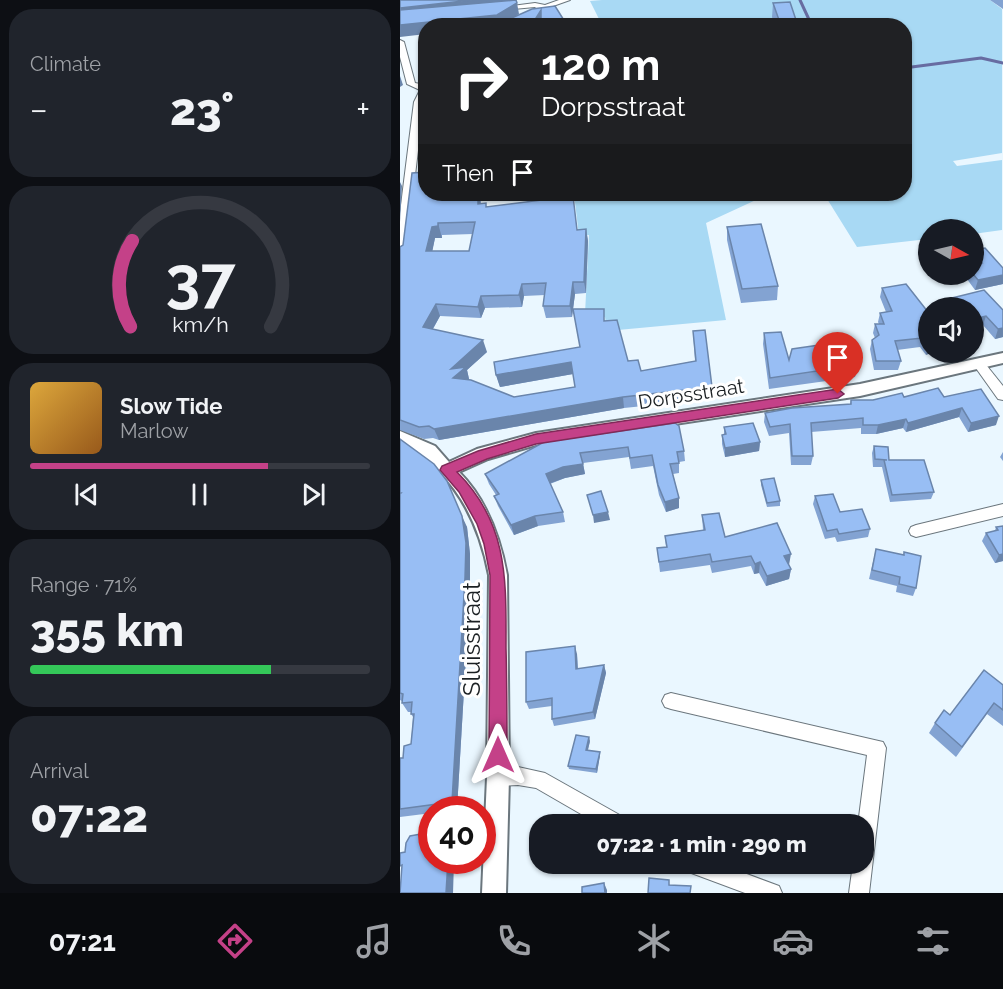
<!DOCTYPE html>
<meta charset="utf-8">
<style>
:root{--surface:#171b24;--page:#20242c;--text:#f1f3f6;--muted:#9ea1a6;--line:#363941;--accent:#c44188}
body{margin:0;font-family:Raleway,sans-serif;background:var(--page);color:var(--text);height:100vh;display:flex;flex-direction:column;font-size:22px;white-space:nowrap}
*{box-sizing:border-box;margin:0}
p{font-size:20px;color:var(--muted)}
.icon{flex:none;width:33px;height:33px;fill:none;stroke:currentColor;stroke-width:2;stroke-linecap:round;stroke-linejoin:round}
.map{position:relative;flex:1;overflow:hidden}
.details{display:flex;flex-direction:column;gap:9px;padding:9px;background:#0d0f14;width:400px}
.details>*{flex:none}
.top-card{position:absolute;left:18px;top:18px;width:494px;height:183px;border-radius:24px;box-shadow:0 2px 4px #0004;background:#202124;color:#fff;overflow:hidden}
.needle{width:39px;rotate:98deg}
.controls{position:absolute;left:518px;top:219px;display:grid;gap:12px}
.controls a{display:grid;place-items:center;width:66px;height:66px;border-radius:50%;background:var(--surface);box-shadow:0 2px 4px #0004;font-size:30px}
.speed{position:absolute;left:18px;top:796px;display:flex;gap:12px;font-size:30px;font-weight:700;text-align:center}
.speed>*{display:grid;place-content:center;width:78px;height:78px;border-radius:50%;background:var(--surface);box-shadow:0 2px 4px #0004;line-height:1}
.speed .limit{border:9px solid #d22;background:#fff;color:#111}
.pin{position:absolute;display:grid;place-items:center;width:51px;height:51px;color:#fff;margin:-62px -26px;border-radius:50% 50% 50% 0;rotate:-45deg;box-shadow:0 0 6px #0007}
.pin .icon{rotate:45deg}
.me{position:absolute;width:66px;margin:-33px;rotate:0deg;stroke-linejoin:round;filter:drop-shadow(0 0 4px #0008)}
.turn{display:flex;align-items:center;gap:21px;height:126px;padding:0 24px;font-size:27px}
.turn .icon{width:78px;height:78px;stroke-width:2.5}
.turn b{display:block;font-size:42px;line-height:51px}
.then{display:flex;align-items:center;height:57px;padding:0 24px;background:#0003;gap:12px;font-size:22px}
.big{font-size:45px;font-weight:800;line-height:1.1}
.details .card{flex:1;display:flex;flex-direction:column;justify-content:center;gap:9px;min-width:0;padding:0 21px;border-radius:24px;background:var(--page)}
.details .dial{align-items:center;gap:0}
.dial svg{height:156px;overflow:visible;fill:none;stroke:var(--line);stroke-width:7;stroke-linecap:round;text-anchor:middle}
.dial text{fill:var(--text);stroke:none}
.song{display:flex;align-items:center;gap:18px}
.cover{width:72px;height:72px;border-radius:9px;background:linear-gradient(135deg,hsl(40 70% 55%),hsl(30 70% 35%))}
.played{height:6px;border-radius:3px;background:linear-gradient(90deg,var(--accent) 70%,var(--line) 70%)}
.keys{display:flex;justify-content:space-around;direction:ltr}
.heat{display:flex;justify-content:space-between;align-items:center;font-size:33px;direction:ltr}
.charge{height:9px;border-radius:4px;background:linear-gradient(90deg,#34c759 71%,var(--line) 0)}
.trip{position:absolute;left:129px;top:814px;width:345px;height:60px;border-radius:24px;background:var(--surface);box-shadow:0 2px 4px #0004;font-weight:800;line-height:60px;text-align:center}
.dock{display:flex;height:96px;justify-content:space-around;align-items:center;background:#090b0e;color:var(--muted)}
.dock .icon{width:42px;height:42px}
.dock .active{color:var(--accent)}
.dock b{font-size:27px;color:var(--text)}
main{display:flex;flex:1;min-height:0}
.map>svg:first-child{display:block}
</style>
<main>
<section class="details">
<div class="card"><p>Climate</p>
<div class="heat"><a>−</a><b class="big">23°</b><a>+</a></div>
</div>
<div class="card dial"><svg viewBox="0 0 100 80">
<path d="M14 69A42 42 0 1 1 86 69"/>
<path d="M14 69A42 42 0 0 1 15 25" stroke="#c44188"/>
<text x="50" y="56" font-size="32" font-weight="700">37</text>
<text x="50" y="72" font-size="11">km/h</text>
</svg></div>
<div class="card">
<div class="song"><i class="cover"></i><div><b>Slow Tide</b><p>Marlow</p></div></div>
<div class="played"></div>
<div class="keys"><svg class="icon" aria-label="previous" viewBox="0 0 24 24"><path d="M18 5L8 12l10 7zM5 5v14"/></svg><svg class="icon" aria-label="pause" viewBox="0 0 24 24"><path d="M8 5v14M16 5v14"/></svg><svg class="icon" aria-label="next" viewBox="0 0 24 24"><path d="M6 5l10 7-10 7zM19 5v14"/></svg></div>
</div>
<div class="card"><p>Range · 71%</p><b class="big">355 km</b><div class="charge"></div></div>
<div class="card"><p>Arrival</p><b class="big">07:22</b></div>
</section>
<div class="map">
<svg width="603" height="893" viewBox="0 0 603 893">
<rect width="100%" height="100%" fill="#eaf7ff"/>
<!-- green -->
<g fill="#a8d9f4">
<polygon points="202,0 590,0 602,9 602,153 553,161 557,166 602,160 602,230 573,234 573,230 528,230 528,239 457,247 424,194 504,194 504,26 202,25 190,1"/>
<polygon points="174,194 369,194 306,223 326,320 207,331 205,317 185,314 189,235 179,236"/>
</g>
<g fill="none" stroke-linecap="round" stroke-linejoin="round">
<!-- stream -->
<g stroke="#676ca1" stroke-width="3">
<polyline points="400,0 412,26"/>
<polyline points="504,68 581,58 603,63"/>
</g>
<!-- minor casing -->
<g stroke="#6b767d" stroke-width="2">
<g id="minor">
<polygon points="159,0 170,0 139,11 135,7 101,10 97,8 135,3 145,5"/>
<polygon points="0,40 4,42 15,83 26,85 5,257 0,260 0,213 14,102 20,90 7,84 0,57"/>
<polygon points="579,360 583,361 603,386 603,400 598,399 573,364"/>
<polygon points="603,504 603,516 516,537 511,535 509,531 511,527 516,525"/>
<polygon points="271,693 483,742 486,748 469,893 449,893 453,864 464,864 464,825 458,825 467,755 271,709 265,707 262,701 265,695"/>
<polygon points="118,767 145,773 225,818 227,825 200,825 136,788 118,785 98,786 92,783 89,777 92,771 98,768"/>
<polygon points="283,864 320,864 379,886 382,893 345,893 286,871"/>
</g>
</g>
<!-- tertiary casing -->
<g stroke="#6b767d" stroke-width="4">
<path id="tertiary" d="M603,353V363L460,396L136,445L88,459L59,472C87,500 100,537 107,575L109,777L106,893H82L87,777L89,575C78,518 53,470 0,444V431L35,446L49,462L77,449L136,433L460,384Z"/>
</g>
<!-- minor -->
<use href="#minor" fill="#fff" fill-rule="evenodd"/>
<!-- tertiary -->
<use href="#tertiary" fill="#fff" fill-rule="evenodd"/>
</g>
<!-- wall -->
<g fill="#83a3d2" fill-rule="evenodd">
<polygon points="590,0 603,0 603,9"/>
<polygon points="373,3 398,26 362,26 362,20 373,20 372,17"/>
<path d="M26,194H80L81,204L86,207L178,230L186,229L188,241L186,293L175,294L173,309L205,321L228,361L241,371L295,361L293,331L312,387V399L224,408L39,440L33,438L24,439L0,430V247L3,245ZM73,234L69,251H32L35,238H42V235ZM145,295L143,306L146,318L172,317L173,309L180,347L96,375L100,387L173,374L175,387L114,397L68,380L69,379L67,370L87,352L33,329L40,316L81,318L85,308L122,307L124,296Z"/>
<polygon points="327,227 378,286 377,300 341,303 327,240"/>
<polygon points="573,250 603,268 603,284 575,290 564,275 573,274"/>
<polygon points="482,288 528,312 528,352 526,355 520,347 497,350 501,361 498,370 474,370 470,349 472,340 475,338 473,333 475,324 479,324 478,322 480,313 486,312 480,297"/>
<polygon points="548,299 603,310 603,337 595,339 583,325 573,328 573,308 546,308"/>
<polygon points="364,333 389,360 435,346 458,365 455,377 369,389 363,344"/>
<polygon points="504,397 544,397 596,425 568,432 559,417 506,432 503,428 476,434 461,434 461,428 411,432 413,456 411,465 391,465 389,433 369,436 364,422 365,413 450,404 451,400 473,400"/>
<polygon points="275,423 284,451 285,461 279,462 279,473 273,474 279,498 279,508 266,512 259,495 253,466 231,469 229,457 183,463 185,474 165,478 150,484 163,512 165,522 138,526 114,535 98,506 94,496 96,495 89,484 85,474"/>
<polygon points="324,427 360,442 359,451 325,457 322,444 322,435 324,435"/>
<polygon points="0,439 67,527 70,554 70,588 57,809 32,810 32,813 0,817 0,758 3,758 11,744 13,717 11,714 11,712 8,712 2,703 2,701 0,700"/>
<polygon points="474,446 489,460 534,492 531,499 490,502 482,467 473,467 472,453"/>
<polygon points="603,452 603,461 600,457"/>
<polygon points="361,480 380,501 380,506 367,507 361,485"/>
<polygon points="415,496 470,529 468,537 437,542 435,537 425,539 413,504"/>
<polygon points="302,515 325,537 389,565 391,569 389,579 366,586 359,573 354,574 351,566 312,573 310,565 260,572 257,548 266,547 265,536 303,530"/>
<polygon points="603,526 603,561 595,563 582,541 586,533 595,531 596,527"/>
<polygon points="476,549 503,555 504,552 516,588 513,596 496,592 497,586 469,579"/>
<polygon points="177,654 178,669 204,665 206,673 195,719 154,726 152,719 152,706 129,709 126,702"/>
<polygon points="603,685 603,726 587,714 556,757 529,733 535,723"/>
<polygon points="190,741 188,750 200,755 197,773 169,769 168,766"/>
</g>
<!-- shaded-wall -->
<g fill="#6a85ab">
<polygon points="72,0 115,0 0,15 0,8"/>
<polygon points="117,3 119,14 100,26 26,26 26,34 0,37 0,25"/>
<polygon points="141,10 143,18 138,26 131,26"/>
<polygon points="0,76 3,85 0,87"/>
<polygon points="0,182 2,186 0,222"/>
<polygon points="78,194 80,194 81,216 78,204"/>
<polygon points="38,223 42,238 35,238 30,263 26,251 32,227"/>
<polygon points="186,229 188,241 186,293 184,282"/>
<polygon points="603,275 603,284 575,290 578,280"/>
<polygon points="173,282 175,294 172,317 170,306"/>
<polygon points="122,284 124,296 122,307 119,295"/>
<polygon points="81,296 85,308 81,318 78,307"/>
<polygon points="36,304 40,316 27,339 23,327"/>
<polygon points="586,316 583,325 573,328 573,319"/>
<polygon points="603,328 603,337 595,339 598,329"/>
<polygon points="83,340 87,352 67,370 69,379 57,390 51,369"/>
<polygon points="528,346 528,352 534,352 526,355"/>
<polygon points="171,362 173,374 100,387 96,375"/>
<polygon points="223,397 224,408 39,440 34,429"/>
<polygon points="562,408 559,417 506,432 508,423"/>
<polygon points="599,416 596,425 568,432 571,423"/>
<polygon points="506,419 503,428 476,434 478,425"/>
<polygon points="360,442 359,451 325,457 325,448"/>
<polygon points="183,464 185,474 165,478 148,484 146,474 163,467"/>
<polygon points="279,498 279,508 266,512 265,502"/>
<polygon points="208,512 210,520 194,523 193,515"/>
<polygon points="62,516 67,527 70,554 70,588 57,809 52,802"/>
<polygon points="135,516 138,526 114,535 111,525"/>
<polygon points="391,554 389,565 383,566 384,556"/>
<polygon points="603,554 603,561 595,563 599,555"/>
<polygon points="360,562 359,573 354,574 355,564"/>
<polygon points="391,569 389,579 366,586 367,576"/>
<polygon points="175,646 177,654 178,677 176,669"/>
<polygon points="204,665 206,673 195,719 193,712"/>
<polygon points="189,737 190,741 187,753 186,750"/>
<polygon points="200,752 200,755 197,773 196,769"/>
<polygon points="48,861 54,861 53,893 46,893"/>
<polygon points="204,883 207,890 207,893 205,893"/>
</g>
<!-- building -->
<g fill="#98bef4" stroke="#6a85ab" stroke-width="1.5" fill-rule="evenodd">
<polygon points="0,0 72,0 0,8"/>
<polygon points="116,0 117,3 97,15 0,25 0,10"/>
<polygon points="390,2 398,26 364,26 362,20 379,20 373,3"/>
<polygon points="155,6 167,25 141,26 141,10 131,26 100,26 107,20 132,9"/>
<path d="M26,172V194H78V204L86,203V207L173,196L177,230L186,229L184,282H173L170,306H143L146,283L122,284L119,295L81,296L78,307L36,304L23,327L83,340L51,369L66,367L53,378L71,380L114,397L175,387L171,362L96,375L94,362L180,347L173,309H204V321L217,320L228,361L238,360L241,371L296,361L293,331L305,330L312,387L223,397L34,429L29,426L19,427L0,420V247L3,245L12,173ZM75,222L69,251H26L32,227L38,226V223Z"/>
<polygon points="361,224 378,286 342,289 327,227"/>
<polygon points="585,248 603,268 603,275 578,280 573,274 573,264 582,263 573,252 573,250"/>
<polygon points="506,284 528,312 528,346 522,338 495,341 501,361 476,361 472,340 479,335 475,324 484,324 480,313 492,311 482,288"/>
<polygon points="584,290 603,310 603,328 598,329 586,316 573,319 573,308 556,308 548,299"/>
<polygon points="381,332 389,360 392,349 433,343 435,346 447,344 458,365 370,378 364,333"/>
<polygon points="538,388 544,397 581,389 599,416 571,423 562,408 508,423 506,419 478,425 463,425 463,418 411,423 413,456 392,456 390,424 370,427 365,413 392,408 451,404 451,400 473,400 502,393 504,397"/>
<polygon points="275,423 279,426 284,451 277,452 279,463 270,464 279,498 265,502 258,485 252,455 230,458 228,447 180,453 183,464 163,467 146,474 163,512 135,516 111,525 94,496 99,494 85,474 144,442"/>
<polygon points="353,423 360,442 325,448 322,435 326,434 324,427"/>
<polygon points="0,439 34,464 47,481 62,516 66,543 65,578 52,802 0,809 0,758 3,758 4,746 11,744 14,714 11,714 12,702 2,703 3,694 0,693 0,494 1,493 0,493"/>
<polygon points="474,446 488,447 489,460 524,460 534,492 492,495 484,460 487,460 475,459"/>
<polygon points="374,478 380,501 367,503 361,480"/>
<polygon points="201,491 208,512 193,515 187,495"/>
<polygon points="433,494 440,512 462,509 470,529 439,534 437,529 427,531 415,496"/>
<polygon points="319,513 325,537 377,523 391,554 384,556 391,569 367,576 360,562 355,564 351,556 312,562 310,554 259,562 257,548 267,547 265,536 305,530 302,515"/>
<polygon points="603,526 603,554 599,555 586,533 598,530 596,527"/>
<polygon points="476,549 504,555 504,552 521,556 516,588 499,584 500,577 472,570"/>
<polygon points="175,646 176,669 204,665 193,712 152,719 152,698 126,702 126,652"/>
<polygon points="584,670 603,685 603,710 594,703 562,747 535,723 544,710 550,715"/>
<polygon points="176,735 189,737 186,750 200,752 196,769 168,766"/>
<polygon points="26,833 27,837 32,837 32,861 48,861 46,893 0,893 2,865 0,866 0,853 5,852 6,843 10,836"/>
<polygon points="249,878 269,880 269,885 291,886 290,893 248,893"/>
<polygon points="204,883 205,893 182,893 182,887"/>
</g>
<!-- route -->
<path fill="#c44188" stroke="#7f2a58" stroke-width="1.5" d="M438,389L444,394L438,398L136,444L87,459L57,472C109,524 106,581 106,648C107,684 107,719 107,755L104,761L98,764L92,761L89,755L90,575L84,544L77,524L59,492L40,470L42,466L78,451L136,434Z"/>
<g text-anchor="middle" stroke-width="6" stroke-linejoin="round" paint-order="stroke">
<!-- street labels -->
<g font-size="20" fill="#1b2023" stroke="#fff">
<text transform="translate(291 394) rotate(-9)" y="7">Dorpsstraat</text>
</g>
<!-- near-street labels -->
<g font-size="24" fill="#1b2023" stroke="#fff">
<text transform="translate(72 639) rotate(-90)" y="8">Sluisstraat</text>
</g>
</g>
</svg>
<div class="controls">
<a><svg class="needle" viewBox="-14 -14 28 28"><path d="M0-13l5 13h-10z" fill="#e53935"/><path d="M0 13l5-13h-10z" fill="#9ea1a6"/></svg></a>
<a><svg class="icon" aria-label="sound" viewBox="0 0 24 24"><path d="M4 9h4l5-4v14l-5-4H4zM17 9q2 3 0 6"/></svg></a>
</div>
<div class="speed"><div class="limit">40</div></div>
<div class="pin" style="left:438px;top:394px;background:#d93025"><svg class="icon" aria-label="arrive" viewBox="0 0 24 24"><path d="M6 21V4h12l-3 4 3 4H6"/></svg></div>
<svg class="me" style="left:98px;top:755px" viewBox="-20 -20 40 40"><path d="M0-17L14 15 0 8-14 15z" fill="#c44188" stroke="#fff" stroke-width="4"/></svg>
<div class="trip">07:22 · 1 min · 290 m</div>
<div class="top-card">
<div class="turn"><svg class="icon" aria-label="right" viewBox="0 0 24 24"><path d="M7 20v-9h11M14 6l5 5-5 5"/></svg><div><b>120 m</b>Dorpsstraat</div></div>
<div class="then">Then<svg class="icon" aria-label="arrive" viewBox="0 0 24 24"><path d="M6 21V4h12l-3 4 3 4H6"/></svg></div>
</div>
</div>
</main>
<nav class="dock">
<b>07:21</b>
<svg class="icon active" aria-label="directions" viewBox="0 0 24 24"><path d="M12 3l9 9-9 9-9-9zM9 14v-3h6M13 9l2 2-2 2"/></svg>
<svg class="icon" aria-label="music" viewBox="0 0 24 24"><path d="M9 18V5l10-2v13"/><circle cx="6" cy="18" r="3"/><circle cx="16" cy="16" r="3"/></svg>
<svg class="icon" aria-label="phone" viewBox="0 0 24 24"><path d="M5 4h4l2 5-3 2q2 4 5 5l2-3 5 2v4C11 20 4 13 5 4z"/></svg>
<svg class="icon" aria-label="climate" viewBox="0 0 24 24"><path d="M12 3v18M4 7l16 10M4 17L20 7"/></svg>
<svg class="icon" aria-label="car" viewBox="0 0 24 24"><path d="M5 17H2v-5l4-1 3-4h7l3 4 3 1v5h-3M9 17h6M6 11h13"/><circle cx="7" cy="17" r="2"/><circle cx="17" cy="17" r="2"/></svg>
<svg class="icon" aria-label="filters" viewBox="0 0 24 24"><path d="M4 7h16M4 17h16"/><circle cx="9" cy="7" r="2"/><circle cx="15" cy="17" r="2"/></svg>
</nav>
